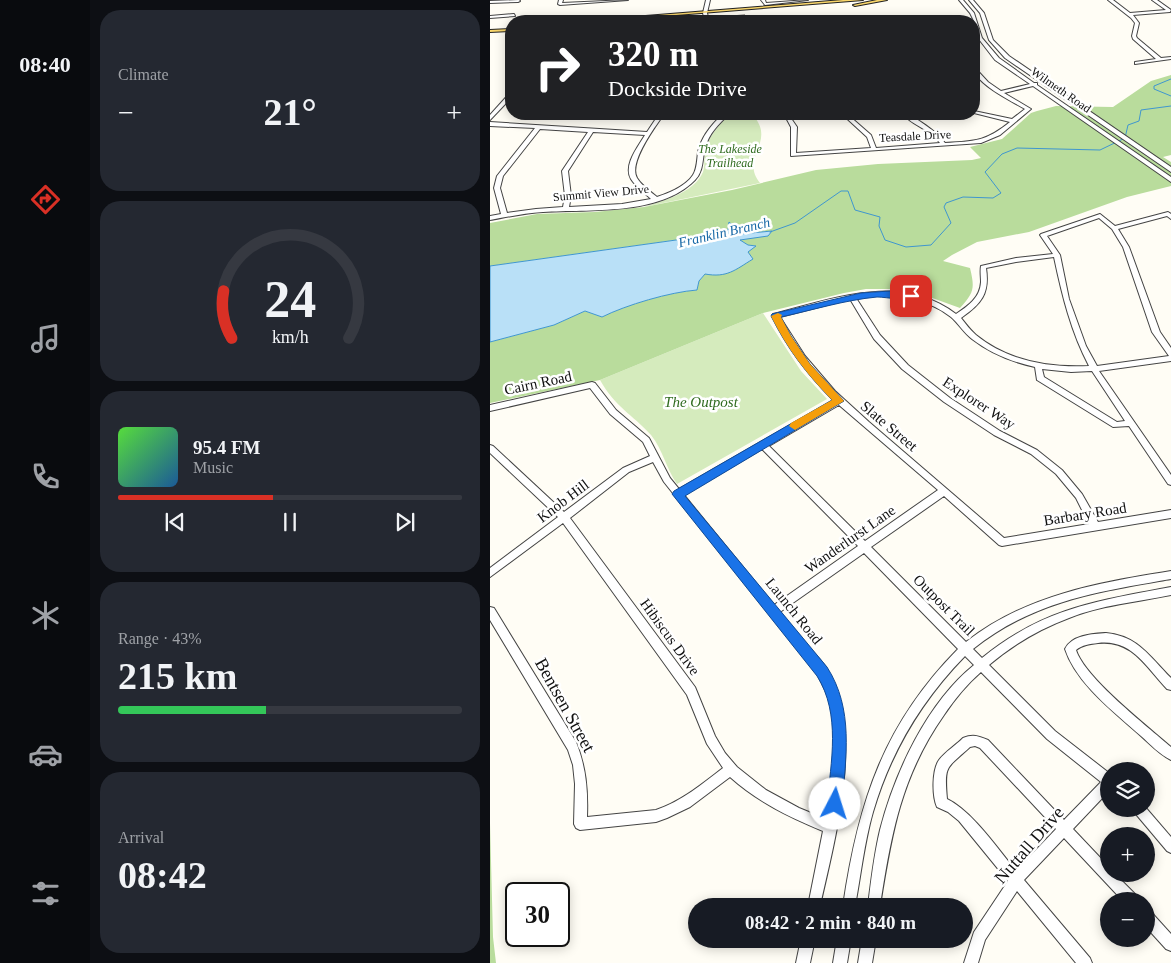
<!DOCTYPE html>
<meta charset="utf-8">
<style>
:root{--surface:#171b24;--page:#242831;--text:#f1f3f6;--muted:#9ea1a6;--line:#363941;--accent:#d93025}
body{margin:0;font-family:Georgia,serif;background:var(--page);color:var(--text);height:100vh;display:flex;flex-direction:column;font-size:19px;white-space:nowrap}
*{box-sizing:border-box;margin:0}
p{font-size:16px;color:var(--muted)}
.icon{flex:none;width:28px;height:28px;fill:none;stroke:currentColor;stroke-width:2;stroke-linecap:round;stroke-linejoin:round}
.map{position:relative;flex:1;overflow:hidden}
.drawer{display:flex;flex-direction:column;gap:10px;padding:10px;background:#0d0f14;width:400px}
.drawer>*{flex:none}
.hud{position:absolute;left:15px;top:15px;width:475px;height:105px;border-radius:20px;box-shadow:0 2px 12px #0003;background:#202124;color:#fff;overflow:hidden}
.fabs{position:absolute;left:610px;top:762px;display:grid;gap:10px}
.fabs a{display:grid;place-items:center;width:55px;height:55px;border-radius:50%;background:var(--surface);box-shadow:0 2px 12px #0003;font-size:25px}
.speed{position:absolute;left:15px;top:882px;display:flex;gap:10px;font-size:25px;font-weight:700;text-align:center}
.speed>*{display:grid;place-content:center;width:65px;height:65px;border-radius:50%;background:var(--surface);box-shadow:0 2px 12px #0003;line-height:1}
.speed .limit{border:2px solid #111;border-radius:8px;background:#fff;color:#111}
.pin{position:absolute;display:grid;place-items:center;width:42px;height:42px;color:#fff;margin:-21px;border-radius:10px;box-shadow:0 2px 8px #0006}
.me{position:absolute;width:55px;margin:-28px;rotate:5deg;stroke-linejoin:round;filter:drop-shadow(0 0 4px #0008)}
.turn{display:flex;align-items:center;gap:18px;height:105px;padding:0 20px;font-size:22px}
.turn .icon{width:65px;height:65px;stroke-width:2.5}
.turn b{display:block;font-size:35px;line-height:42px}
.big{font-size:38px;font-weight:700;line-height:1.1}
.drawer .tile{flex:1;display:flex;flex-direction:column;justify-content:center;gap:8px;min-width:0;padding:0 18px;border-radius:20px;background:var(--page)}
.drawer .dial{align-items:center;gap:0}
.dial svg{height:130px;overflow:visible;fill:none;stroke:var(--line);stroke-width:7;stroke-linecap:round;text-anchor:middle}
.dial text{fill:var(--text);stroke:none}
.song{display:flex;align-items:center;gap:15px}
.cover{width:60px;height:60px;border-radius:8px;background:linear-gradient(135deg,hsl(110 70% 55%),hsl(210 70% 35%))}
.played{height:5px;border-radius:2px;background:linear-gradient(90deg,var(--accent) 45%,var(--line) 45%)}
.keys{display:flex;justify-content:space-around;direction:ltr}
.heat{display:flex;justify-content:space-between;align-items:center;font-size:28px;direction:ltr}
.charge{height:8px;border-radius:4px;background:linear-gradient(90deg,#34c759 43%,var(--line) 0)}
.trip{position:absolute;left:198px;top:898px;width:285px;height:50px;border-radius:25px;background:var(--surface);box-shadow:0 2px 12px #0003;font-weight:700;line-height:50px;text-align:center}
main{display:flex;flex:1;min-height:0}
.menu{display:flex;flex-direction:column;width:90px;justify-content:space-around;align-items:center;background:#090b0e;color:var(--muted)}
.menu .icon{width:35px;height:35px}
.menu .active{color:var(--accent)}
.menu b{font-size:22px;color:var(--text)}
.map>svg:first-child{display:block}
</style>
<main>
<nav class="menu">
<b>08:40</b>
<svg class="icon active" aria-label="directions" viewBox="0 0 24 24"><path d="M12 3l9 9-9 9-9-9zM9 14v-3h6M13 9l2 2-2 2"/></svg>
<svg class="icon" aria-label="music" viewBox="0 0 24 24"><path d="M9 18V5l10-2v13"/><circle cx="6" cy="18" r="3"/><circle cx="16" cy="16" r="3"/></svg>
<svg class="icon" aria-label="phone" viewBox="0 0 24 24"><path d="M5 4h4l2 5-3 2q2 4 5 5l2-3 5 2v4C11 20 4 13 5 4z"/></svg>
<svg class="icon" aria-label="climate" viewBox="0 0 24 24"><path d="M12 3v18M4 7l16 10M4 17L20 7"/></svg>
<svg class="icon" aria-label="car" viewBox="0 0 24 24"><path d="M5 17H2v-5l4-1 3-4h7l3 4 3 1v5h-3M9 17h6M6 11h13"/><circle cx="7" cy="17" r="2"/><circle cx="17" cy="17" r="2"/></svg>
<svg class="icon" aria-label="filters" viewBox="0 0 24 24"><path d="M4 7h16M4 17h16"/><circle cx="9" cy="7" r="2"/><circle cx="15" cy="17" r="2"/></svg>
</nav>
<section class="drawer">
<div class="tile"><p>Climate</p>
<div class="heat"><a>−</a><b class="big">21°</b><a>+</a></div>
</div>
<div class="tile dial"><svg viewBox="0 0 100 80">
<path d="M14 69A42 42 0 1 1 86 69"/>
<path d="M14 69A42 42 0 0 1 9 40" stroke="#d93025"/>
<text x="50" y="56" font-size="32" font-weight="700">24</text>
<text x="50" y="72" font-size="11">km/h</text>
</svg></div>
<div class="tile">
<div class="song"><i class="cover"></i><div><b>95.4 FM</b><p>Music</p></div></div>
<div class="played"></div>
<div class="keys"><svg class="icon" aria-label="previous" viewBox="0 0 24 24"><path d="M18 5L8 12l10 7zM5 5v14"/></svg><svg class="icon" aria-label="pause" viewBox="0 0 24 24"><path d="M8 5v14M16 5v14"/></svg><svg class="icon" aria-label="next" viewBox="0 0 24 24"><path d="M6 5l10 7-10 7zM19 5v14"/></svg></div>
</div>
<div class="tile"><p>Range · 43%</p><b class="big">215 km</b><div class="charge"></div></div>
<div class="tile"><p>Arrival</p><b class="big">08:42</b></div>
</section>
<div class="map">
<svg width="681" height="963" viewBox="0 0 681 963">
<rect width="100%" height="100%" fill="#fffdf5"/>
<!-- green -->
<g fill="#d5ebbd">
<path d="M240,114H262C288,142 249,157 270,183L154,207C174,200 204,193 213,172C215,166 214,159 215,152C218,136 229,125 240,114Z"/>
<path d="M273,313L311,371L337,399L187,484C176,468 173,450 161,435C142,414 125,407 110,380Z"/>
</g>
<!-- forest -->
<g fill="#b9dc9c">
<path d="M681,75V155L673,157L681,162V186L637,197L539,232L487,242L462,255L453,261L480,268C485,289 484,292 470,308L423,291L405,289H376L354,293L273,313L110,380L0,403V342L64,325L95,311L112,317C136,305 179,292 207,290L209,281L215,274L263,259L257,252L265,246L258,245L249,240L257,237L278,236L281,231L249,234L239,223V230L229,234L0,266V223L47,214L105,212L154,207L242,190L326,170L388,164L482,160L491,158L480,147L512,139L541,113L547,111L566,106L623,107L661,81Z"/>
<polygon points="0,823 3,937 6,963 0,963"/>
</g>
<!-- water -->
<path fill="#b9e0f7" stroke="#3f96cf" d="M239,222L247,229L255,230L250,234L282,231L278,236L250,240L258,245L266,246L258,252L263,259C245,270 237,278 215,274L209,281L207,290C180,292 136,305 112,317L95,311L64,325L0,342V266L229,234L238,230Z"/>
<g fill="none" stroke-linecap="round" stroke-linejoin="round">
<!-- stream -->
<g stroke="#3f96cf" stroke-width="1">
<polyline points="681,79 664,86 664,89 681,96"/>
<polyline points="280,232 305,223 351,191 358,191 365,210 390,217 389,226 395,240 416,247 441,245 461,223 454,207 456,203 473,197 503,198 511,193 495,172 512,154 527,148 610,150 635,138 638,125 649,121 651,110 681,106"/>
</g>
</g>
<!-- building -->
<polygon fill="#5a524d" stroke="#3f3936" points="255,15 257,21 241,21 239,16"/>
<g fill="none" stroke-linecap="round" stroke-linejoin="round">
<!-- minor casing -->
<g stroke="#444" stroke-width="2">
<g id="minor">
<polygon points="29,0 30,1 28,2 0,3 0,1"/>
<polygon points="69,0 73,0 72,3 138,0 70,5 68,4"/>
<polygon points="216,0 220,0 217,13 219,21 215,21 213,13"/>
<polygon points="271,0 275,0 276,3 318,0 275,5"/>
<path d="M469,0H473L484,13L492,38L509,58L544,83H547V85L681,177V182L543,86L514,93L541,109L510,135L491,143L301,156V127L294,114H298L307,127L306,153L381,148L377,137L352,114H357L381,135L386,148L450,143C440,129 423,126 413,114C423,114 449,134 455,143C485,141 495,142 520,122L484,113V111L522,119L535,109C516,98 498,90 484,73V69H486L498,82L511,91L540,84L505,60L488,38L484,21L480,13Z"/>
<polygon points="479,0 483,0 494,13 503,40 519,56 681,167 681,172 515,58 499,40 490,13"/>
<polygon points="618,0 623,0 640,13 676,10 662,0 667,0 681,10 680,12 643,15 649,23 646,36 647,38 671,58 681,57 681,59 645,64 645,62 666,59 643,39 642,36 645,23 641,18"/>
<polygon points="24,14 25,16 0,18 0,16"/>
<polygon points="19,94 21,94 21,98 0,120 0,115"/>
<path d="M169,114H174C165,127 138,163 147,178C151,185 161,192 167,197C179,193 196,186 203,175C207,169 207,160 208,152C211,137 222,124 233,114H239C229,124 219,133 215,148C212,158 214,171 205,180C170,216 99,209 53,212C35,213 17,217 0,220V216L11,214L4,188L7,176L45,128L0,126V122L157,132ZM50,129L98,132L72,171L75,196L73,207L46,209L17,213L10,188L13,176ZM103,132L155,135C148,147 133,165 141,179C145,186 155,193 161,199L132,204L79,207L81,196L78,171Z"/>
<path d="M678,212L681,214V219L677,216L628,229L639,247L670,332L681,348V361L609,371L681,475V485L678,484L639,426L623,427L547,380L545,367C522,362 500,353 482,339C474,333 469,324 461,317C434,296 399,292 366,298L390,335L418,365L460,398L510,431L547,450L572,470L592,494L608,522L681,510V518L512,546L509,545L454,496L381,547L476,642C536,595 607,583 681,571V579C607,592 543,601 483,649L492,658C553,608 607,601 681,587V595C647,602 611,605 579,618C549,629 523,645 499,665L565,731L619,773V791L583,829L619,867V874H625L647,896L648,901H633L574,838L534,880L600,958L602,963H586L527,891L495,940L488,963H474L484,932L518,881L469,821L458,812L447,807C442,796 442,770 449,760C455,752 466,745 473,738C483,734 488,736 498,740L574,820L611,782L557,739L491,672C477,684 464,700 454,715C411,776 401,835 390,906H378C381,881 384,855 390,830C405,772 437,703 484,665L475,656C431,701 401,751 383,812C374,843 371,875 365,906H353C368,803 393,725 468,649L374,553L290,612C300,625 311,637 321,650C326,656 332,661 336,668C375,732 345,838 330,906H318L333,831C299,817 268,802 240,777L200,807L177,818L166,822L90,830L86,828L84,824L85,784L83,765L78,750L0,620V607L4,608L86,742C96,767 98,790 97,817L166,810C192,801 212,784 233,768L217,744L197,695L73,523L0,577V568L68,517L0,453V445L3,446L74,512L133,468L160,456L153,442L120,414L100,388L0,411V405L102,382L105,383L126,410L159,438L180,478L189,489L344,400C319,375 300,347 282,316L283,314C343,299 411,272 466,314C478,306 490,298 491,282C491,277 490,271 491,266L526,258L563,254L550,235L551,234L610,214L625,226ZM609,218L622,229L633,247L662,332L679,356L607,366L596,346L579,299L570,255L557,236ZM564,257C572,295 581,332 599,366C559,368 518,361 486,335C480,330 476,324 471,318C491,304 500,294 496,268L526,262ZM360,299L384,339L412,369L454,402L504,435L541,454L566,474L586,498L599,524L514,538L379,422L345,391L315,356L290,317ZM552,369L581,372L602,371L635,421L627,422L554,377ZM349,405L448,490L375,541L279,446ZM272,449L368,546L284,605L194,495ZM163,462L174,482L328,675C331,682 335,689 338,696C350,735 342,780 336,819L309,808L276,790L247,767L235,753L225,736L205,687L80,518L139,472ZM485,746L490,748L566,829L526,871C508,849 482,811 457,799C454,765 456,769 480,747Z"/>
<path d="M616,633C648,636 659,656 681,678V690L677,689C656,667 642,639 608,643C600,644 592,645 586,650C595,678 657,726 681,747V760C670,755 660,744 651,736C624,712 586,683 575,649C582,635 602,634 616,633Z"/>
<polygon points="656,808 681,837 681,853 677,851 645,813 643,809"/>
<polygon points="656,911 661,912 681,934 681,951 676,949 656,927"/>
<polygon points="311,939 325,939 320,963 306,963"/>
<polygon points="347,939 361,939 357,963 343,963"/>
<polygon points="372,939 386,939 382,963 368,963"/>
</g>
</g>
<!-- major casing -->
<g stroke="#222" stroke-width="2">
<g id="major">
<polygon points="353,0 373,0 111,21 93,21"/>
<polygon points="387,0 397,0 365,6 363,5"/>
<polygon points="21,29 21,31 0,32 0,30"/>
</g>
</g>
<!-- minor -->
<use href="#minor" fill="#fff" fill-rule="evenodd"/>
<!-- major -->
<use href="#major" fill="#f9d66b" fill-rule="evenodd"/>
</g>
<!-- route -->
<path fill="#1a73e8" stroke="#114b97" d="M400,291L421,293L425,296C418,302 397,297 387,297C355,300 323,310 291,317L301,336L320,364L354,401L195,496L337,667C364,709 356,757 352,804L350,810L345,812L339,810L337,804C341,762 351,714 327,676L182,494L184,491L342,400C316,373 298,350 281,316L282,314L371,293Z"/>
<!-- slow -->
<path fill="#f59e0b" d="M288,313L292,315L291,317L301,336L320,364L354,401L305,430L299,426L301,423L342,400C316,373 298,350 281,316Z"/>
<g text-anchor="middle" stroke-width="5" stroke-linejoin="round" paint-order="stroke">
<!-- far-street labels -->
<g font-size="12" fill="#111" stroke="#fff">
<text transform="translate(571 90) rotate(35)" y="4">Wilmeth Road</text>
<text transform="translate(425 136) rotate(-3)" y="4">Teasdale Drive</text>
<text transform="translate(111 193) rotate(-5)" y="4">Summit View Drive</text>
</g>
<!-- far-park labels -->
<g font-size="12" font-style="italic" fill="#2f6b1f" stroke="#fff">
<text x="240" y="153">The Lakeside<tspan x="240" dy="14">Trailhead</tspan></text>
</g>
<!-- far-water labels -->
<g font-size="14" font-style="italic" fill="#1768a6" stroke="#fff">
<text transform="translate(234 232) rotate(-13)" y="5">Franklin Branch</text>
</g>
<!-- street labels -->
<g font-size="15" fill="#111" stroke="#fff">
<text transform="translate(48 383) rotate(-12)" y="5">Cairn Road</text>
<text transform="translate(489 403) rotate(33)" y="5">Explorer Way</text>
<text transform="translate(399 426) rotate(40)" y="5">Slate Street</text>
<text transform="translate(73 501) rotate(-37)" y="5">Knob Hill</text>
<text transform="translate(595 514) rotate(-9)" y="5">Barbary Road</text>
<text transform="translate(360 539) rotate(-35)" y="5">Wanderlurst Lane</text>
<text transform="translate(454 605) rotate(45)" y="5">Outpost Trail</text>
<text transform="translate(304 611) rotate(51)" y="5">Launch Road</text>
<text transform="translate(180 637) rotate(54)" y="5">Hibiscus Drive</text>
</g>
<!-- park labels -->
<g font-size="15" font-style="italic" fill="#2f6b1f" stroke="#fff">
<text x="211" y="407">The Outpost</text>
</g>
<!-- near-street labels -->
<g font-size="18" fill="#111" stroke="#fff">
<text transform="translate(75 705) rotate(61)" y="6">Bentsen Street</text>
<text transform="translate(539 845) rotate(-49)" y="6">Nuttall Drive</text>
</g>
</g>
</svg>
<div class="fabs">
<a><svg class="icon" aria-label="layers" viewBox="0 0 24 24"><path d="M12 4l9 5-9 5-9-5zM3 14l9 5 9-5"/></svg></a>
<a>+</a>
<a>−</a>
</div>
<div class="speed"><div class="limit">30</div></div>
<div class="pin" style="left:421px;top:296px;background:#d93025"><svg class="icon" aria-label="arrive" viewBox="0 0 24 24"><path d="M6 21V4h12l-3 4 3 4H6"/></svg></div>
<svg class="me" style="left:345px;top:804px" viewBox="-20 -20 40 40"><circle r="19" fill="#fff"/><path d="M0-13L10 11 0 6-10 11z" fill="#1a73e8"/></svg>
<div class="trip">08:42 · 2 min · 840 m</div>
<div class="hud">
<div class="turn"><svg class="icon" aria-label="right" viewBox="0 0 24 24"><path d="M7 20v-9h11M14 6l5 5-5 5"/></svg><div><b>320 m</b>Dockside Drive</div></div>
</div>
</div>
</main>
